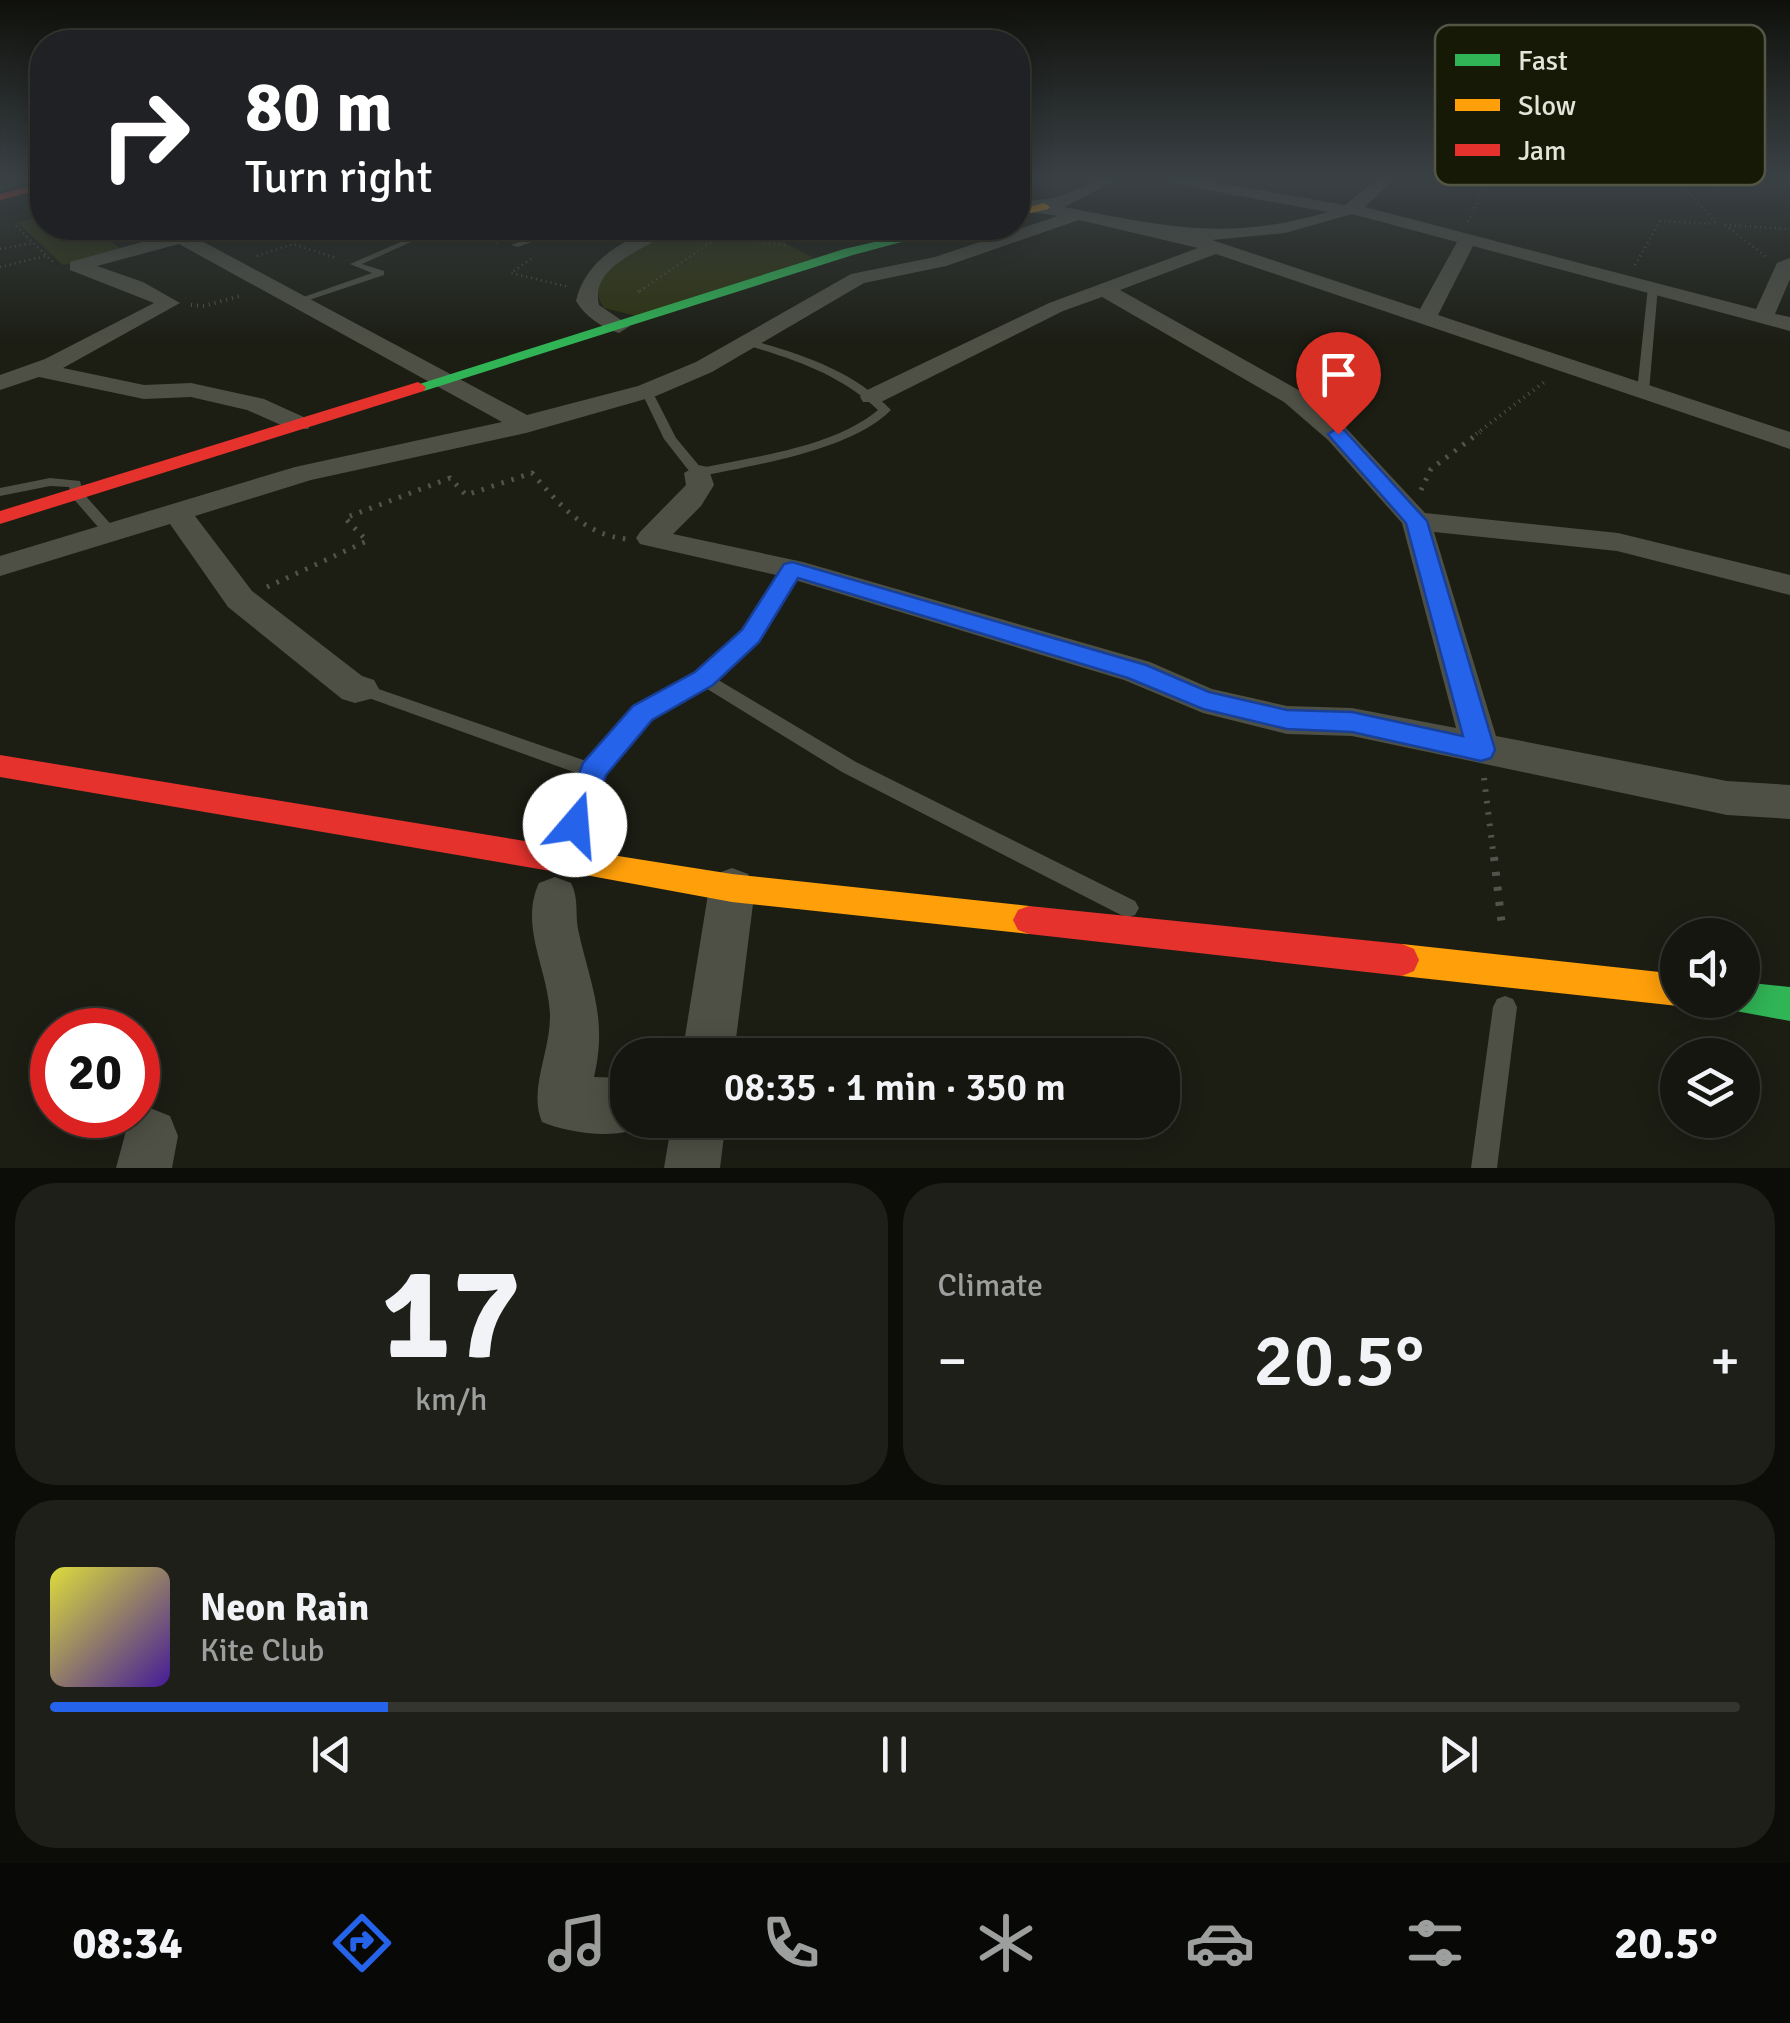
<!DOCTYPE html>
<meta charset="utf-8">
<style>
:root{--surface:#15160f;--page:#1e1f18;--text:#f1f3f6;--muted:#9d9f9e;--line:#34352f;--accent:#2563eb}
body{margin:0;font-family:Signika,sans-serif;background:var(--page);color:var(--text);height:100vh;display:flex;flex-direction:column;font-size:38px;white-space:nowrap}
*{box-sizing:border-box;margin:0}
p{font-size:32px;color:var(--muted)}
.icon{flex:none;width:55px;height:55px;fill:none;stroke:currentColor;stroke-width:2;stroke-linecap:round;stroke-linejoin:round}
.map{position:relative;height:1168px;overflow:hidden}
.side{display:flex;flex-direction:column;gap:15px;padding:15px;background:#0c0c08;flex:1}
.side>*{flex:none}
.guide{position:absolute;left:30px;top:30px;width:1000px;height:210px;border-radius:40px;box-shadow:0 5px 25px #0003,0 0 0 2px var(--line);background:#202124;color:#fff;overflow:hidden}
.tools{position:absolute;left:1660px;top:918px;display:grid;gap:20px}
.tools a{display:grid;place-items:center;width:100px;height:100px;border-radius:50%;background:var(--surface);box-shadow:0 5px 25px #0003,0 0 0 2px var(--line);font-size:50px}
.speed{position:absolute;left:30px;top:1008px;display:flex;gap:20px;font-size:50px;font-weight:700;text-align:center}
.speed>*{display:grid;place-content:center;width:130px;height:130px;border-radius:50%;background:var(--surface);box-shadow:0 5px 25px #0003,0 0 0 2px var(--line);line-height:1}
.speed .limit{border:15px solid #d22;background:#fff;color:#111}
.pin{position:absolute;display:grid;place-items:center;width:85px;height:85px;color:#fff;margin:-102px -42px;border-radius:50% 50% 50% 0;rotate:-45deg;box-shadow:0 0 10px #0007}
.pin .icon{rotate:45deg}
.me{position:absolute;width:110px;margin:-55px;rotate:18deg;stroke-linejoin:round;filter:drop-shadow(0 0 8px #0008)}
.turn{display:flex;align-items:center;gap:35px;height:210px;padding:0 50px;font-size:45px}
.turn .icon{width:130px;height:130px;stroke-width:2.5}
.turn b{display:block;font-size:70px;line-height:85px}
.big{font-size:75px;font-weight:600;line-height:1.1}
.side .card{flex:1;display:flex;flex-direction:column;justify-content:center;gap:15px;min-width:0;padding:0 35px;border-radius:40px;background:var(--page)}
.side .dial{align-items:center;gap:0}
.dial b{font-size:130px;line-height:1}
.song{display:flex;align-items:center;gap:30px}
.cover{width:120px;height:120px;border-radius:15px;background:linear-gradient(135deg,hsl(60 70% 55%),hsl(260 70% 35%))}
.played{height:10px;border-radius:5px;background:linear-gradient(90deg,var(--accent) 20%,var(--line) 20%)}
.keys{display:flex;justify-content:space-around;direction:ltr}
.heat{display:flex;justify-content:space-between;align-items:center;font-size:55px;direction:ltr}
.side .tiles{flex:1;display:grid;gap:15px;grid-template-columns:1fr 1fr}
.card:last-child{grid-column:span 2}
.trip{position:absolute;left:610px;top:1038px;width:570px;height:100px;border-radius:40px;background:var(--surface);box-shadow:0 5px 25px #0003,0 0 0 2px var(--line);font-weight:600;line-height:100px;text-align:center}
.tab-bar{display:flex;height:160px;justify-content:space-around;align-items:center;background:#080906;color:var(--muted)}
.tab-bar .icon{width:70px;height:70px}
.tab-bar .selected{color:var(--accent)}
.tab-bar b{font-size:45px;color:var(--text)}
.map>svg:first-child{display:block}
</style>
<div class="map">
<svg width="1790" height="1168" viewBox="0 0 1790 1168">
<rect width="100%" height="100%" fill="#1c1e14"/>
<!-- green -->
<g fill="#2e3310">
<polygon points="42,217 42,228 92,228 121,249 63,265 17,222"/>
<path d="M674,228H817L785,243L814,258L637,316L604,308C577,270 647,242 674,228Z"/>
</g>
<g fill="none" stroke-linecap="round" stroke-linejoin="round">
<!-- stream -->
<polyline stroke="#3a4106" stroke-width="5" points="0,188 33,179"/>
<!-- path-far4 -->
<g stroke="#52534a" stroke-width="2.5" stroke-dasharray="1 4" stroke-linecap="butt">
<polyline points="1683,182 1713,189"/>
<polyline points="1468,222 1487,179"/>
<polyline points="1725,225 1768,258"/>
<polyline points="1725,225 1790,229"/>
<polyline points="16,226 55,264"/>
<polyline points="685,230 788,246"/>
<polyline points="453,233 501,243"/>
<polyline points="730,233 751,228"/>
<polyline points="0,249 33,243"/>
<polyline points="257,256 293,244 336,258"/>
<polyline points="531,259 511,273 569,287"/>
<polyline points="1635,265 1660,221 1717,224 1678,179"/>
<polyline points="0,267 46,256"/>
<polyline points="640,291 720,236"/>
</g>
<!-- path-far3 -->
<g stroke="#52534a" stroke-width="4" stroke-dasharray="1 5" stroke-linecap="butt">
<polyline points="638,292 643,288"/>
<polyline points="191,305 204,306 243,295"/>
<polyline points="1476,434 1547,380"/>
</g>
<!-- path-far2 -->
<g stroke="#52534a" stroke-width="5" stroke-dasharray="2.5 8" stroke-linecap="butt">
<polyline points="1421,490 1431,469 1480,432"/>
<path d="M267,587L367,541L345,518L450,478L466,495L532,473C559,504 585,536 628,539"/>
</g>
<!-- path-far1 -->
<polyline stroke="#52534a" stroke-width="6" stroke-dasharray="2.5 9" stroke-linecap="butt" points="1484,778 1494,859"/>
<!-- path -->
<polyline stroke="#52534a" stroke-width="8" stroke-dasharray="4 11" stroke-linecap="butt" points="1494,857 1502,926"/>
<!-- lane -->
<g fill="#4e5045" fill-rule="evenodd">
<polygon points="433,228 440,229 362,264 384,271 384,275 303,302 295,300 372,273 350,264"/>
<polygon points="559,228 570,228 518,247 511,245"/>
<polygon points="1653,284 1658,287 1649,391 1643,394 1637,391 1648,287"/>
<path d="M747,339C799,353 853,370 891,410C851,451 753,465 698,477L693,476L664,439L641,391L643,389H651L676,438L701,468C757,456 834,447 878,410C840,374 793,359 743,344V340Z"/>
<polygon points="50,478 80,481 83,493 115,529 117,532 115,535 105,535 72,497 69,487 50,486 0,496 0,488"/>
<polygon points="792,564 799,569 756,640 715,678 856,762 1135,901 1139,908 1135,915 1128,917 1121,915 842,772 704,687 648,718 601,774 585,825 582,831 575,833 568,831 565,825 582,775 355,693 352,689 355,685 367,685 589,762 636,708 698,675 744,632 787,566"/>
<polygon points="1505,996 1513,999 1517,1007 1497,1168 1471,1168 1493,1007 1497,999"/>
</g>
<!-- street -->
<g fill="#4e5045" fill-rule="evenodd">
<path d="M1099,179H1119L1064,207C1163,226 1227,242 1328,212L1173,184L1165,179H1198L1345,205L1377,179H1394L1365,207L1756,309L1777,263L1790,258V279L1775,314L1790,317V331L1473,246L1438,315L1790,432V449L1216,254L1120,290L1302,392L1346,428L1425,513L1618,533L1790,575V595L1617,551L1434,532L1496,736L1727,781L1790,785V819L1727,815L1352,736L1287,734L1203,713L1124,680L785,577L640,544L636,538L640,532L686,485L684,473L698,465L708,467L714,485L701,506L673,534L803,562L1150,662L1212,689L1287,706L1352,708L1456,728L1402,523L1328,440L1284,402L1102,297L1063,311L881,402H863L860,397L863,392L1049,303L1198,248L1079,220L946,266L864,283L712,372L656,396L526,433L311,480L195,516L252,591L362,676L374,680L379,689L374,698L355,703L342,699L228,607L170,524L0,576V556L295,467L502,422L179,244L97,266L143,282L180,303L63,368L144,385L191,383L264,399L308,419L312,424L308,429H290L247,410L191,397L144,399L39,377L0,390V375L45,359L154,303L70,270V262L178,232L228,228L225,232L198,239L527,415L638,386L696,362L851,274L935,257L1058,216L1018,210V200C1050,203 1070,193 1099,179ZM1352,214L1457,242L1420,309L1212,240L1285,233Z"/>
<path d="M652,228H674C651,249 589,263 599,305L630,326L619,333C602,328 585,316 576,301C585,262 618,244 652,228Z"/>
<polygon points="732,868 748,874 755,888 734,1055 682,1055 709,888 716,874"/>
<path d="M555,877L571,883C579,899 575,912 578,929C590,985 608,1017 594,1077L628,1078V1120H649C628,1143 568,1133 542,1122C528,1089 551,1051 550,1014C548,969 519,926 539,883Z"/>
<polygon points="150,1108 170,1116 178,1136 172,1168 116,1168 130,1116"/>
<polygon points="672,1120 726,1120 720,1168 664,1168"/>
</g>
<!-- fast -->
<g fill="#30b455" fill-rule="evenodd">
<polygon points="935,228 954,228 853,255 424,391 412,391 410,387 844,249"/>
<polygon points="1742,982 1790,987 1790,1021 1730,1010 1726,1000 1742,1000"/>
</g>
<!-- slow -->
<g fill="#ff9f0a" fill-rule="evenodd">
<polygon points="1044,203 1050,207 1048,209 1018,216 1018,210"/>
<polygon points="580,850 732,874 1029,906 1040,910 1045,920 1040,930 1029,934 732,902 569,872 565,863 569,854"/>
<polygon points="1402,944 1678,974 1678,1000 1691,1000 1678,1006 1402,976 1390,971 1385,960 1390,949"/>
</g>
<!-- jam -->
<g fill="#e5322d" fill-rule="evenodd">
<polygon points="42,183 42,189 0,200 0,194"/>
<polygon points="418,382 426,387 424,391 0,524 0,511"/>
<polygon points="0,755 580,850 591,854 595,863 591,872 580,876 0,777"/>
<polygon points="1029,906 1402,944 1414,949 1419,960 1414,971 1402,976 1029,934 1018,930 1013,920 1018,910"/>
</g>
</g>
<!-- sky -->
<linearGradient id="sky" x2="0" y2="1"><stop stop-color="#0f100b"/><stop offset="0.52" stop-color="#3a4145"/><stop offset="1" stop-color="#3a4145" stop-opacity="0"/></linearGradient>
<rect width="1790" height="342" fill="url(#sky)"/>
<!-- route -->
<polygon fill="#2563eb" stroke="#184099" stroke-width="2.5" points="1338,428 1344,430 1427,521 1495,750 1491,758 1481,761 1352,732 1287,729 1203,709 1128,678 798,578 759,642 713,685 652,720 606,775 586,834 575,837 564,834 560,825 583,763 633,706 695,672 742,630 784,564 792,562 1146,665 1209,692 1287,710 1352,712 1463,736 1406,523 1331,438 1328,434"/>
<!-- legend -->
<rect x="1435" y="25" width="330" height="160" rx="15" fill="#161906" stroke="#535645" stroke-width="2.5"/>
<rect x="1455" y="54" width="45" height="12" fill="#30b455"/>
<rect x="1455" y="99" width="45" height="12" fill="#ff9f0a"/>
<rect x="1455" y="144" width="45" height="12" fill="#e5322d"/>
<g font-size="28" fill="#e2e5d8">
<text x="1518" y="70">Fast</text>
<text x="1518" y="115">Slow</text>
<text x="1518" y="160">Jam</text>
</g>
</svg>
<div class="tools">
<a><svg class="icon" aria-label="sound" viewBox="0 0 24 24"><path d="M4 9h4l5-4v14l-5-4H4zM17 9q2 3 0 6"/></svg></a>
<a><svg class="icon" aria-label="layers" viewBox="0 0 24 24"><path d="M12 4l9 5-9 5-9-5zM3 14l9 5 9-5"/></svg></a>
</div>
<div class="speed"><div class="limit">20</div></div>
<div class="pin" style="left:1338px;top:434px;background:#d93025"><svg class="icon" aria-label="arrive" viewBox="0 0 24 24"><path d="M6 21V4h12l-3 4 3 4H6"/></svg></div>
<svg class="me" style="left:575px;top:825px" viewBox="-20 -20 40 40"><circle r="19" fill="#fff"/><path d="M0-13L10 11 0 6-10 11z" fill="#2563eb"/></svg>
<div class="trip">08:35 · 1 min · 350 m</div>
<div class="guide">
<div class="turn"><svg class="icon" aria-label="right" viewBox="0 0 24 24"><path d="M7 20v-9h11M14 6l5 5-5 5"/></svg><div><b>80 m</b>Turn right</div></div>
</div>
</div>
<section class="side">
<div class="tiles">
<div class="card dial"><b>17</b><p>km/h</p></div>
<div class="card"><p>Climate</p>
<div class="heat"><a>−</a><b class="big">20.5°</b><a>+</a></div>
</div>
<div class="card">
<div class="song"><i class="cover"></i><div><b>Neon Rain</b><p>Kite Club</p></div></div>
<div class="played"></div>
<div class="keys"><svg class="icon" aria-label="previous" viewBox="0 0 24 24"><path d="M18 5L8 12l10 7zM5 5v14"/></svg><svg class="icon" aria-label="pause" viewBox="0 0 24 24"><path d="M8 5v14M16 5v14"/></svg><svg class="icon" aria-label="next" viewBox="0 0 24 24"><path d="M6 5l10 7-10 7zM19 5v14"/></svg></div>
</div>
</div>
</section>
<nav class="tab-bar">
<b>08:34</b>
<svg class="icon selected" aria-label="directions" viewBox="0 0 24 24"><path d="M12 3l9 9-9 9-9-9zM9 14v-3h6M13 9l2 2-2 2"/></svg>
<svg class="icon" aria-label="music" viewBox="0 0 24 24"><path d="M9 18V5l10-2v13"/><circle cx="6" cy="18" r="3"/><circle cx="16" cy="16" r="3"/></svg>
<svg class="icon" aria-label="phone" viewBox="0 0 24 24"><path d="M5 4h4l2 5-3 2q2 4 5 5l2-3 5 2v4C11 20 4 13 5 4z"/></svg>
<svg class="icon" aria-label="climate" viewBox="0 0 24 24"><path d="M12 3v18M4 7l16 10M4 17L20 7"/></svg>
<svg class="icon" aria-label="car" viewBox="0 0 24 24"><path d="M5 17H2v-5l4-1 3-4h7l3 4 3 1v5h-3M9 17h6M6 11h13"/><circle cx="7" cy="17" r="2"/><circle cx="17" cy="17" r="2"/></svg>
<svg class="icon" aria-label="filters" viewBox="0 0 24 24"><path d="M4 7h16M4 17h16"/><circle cx="9" cy="7" r="2"/><circle cx="15" cy="17" r="2"/></svg>
<b>20.5°</b>
</nav>
